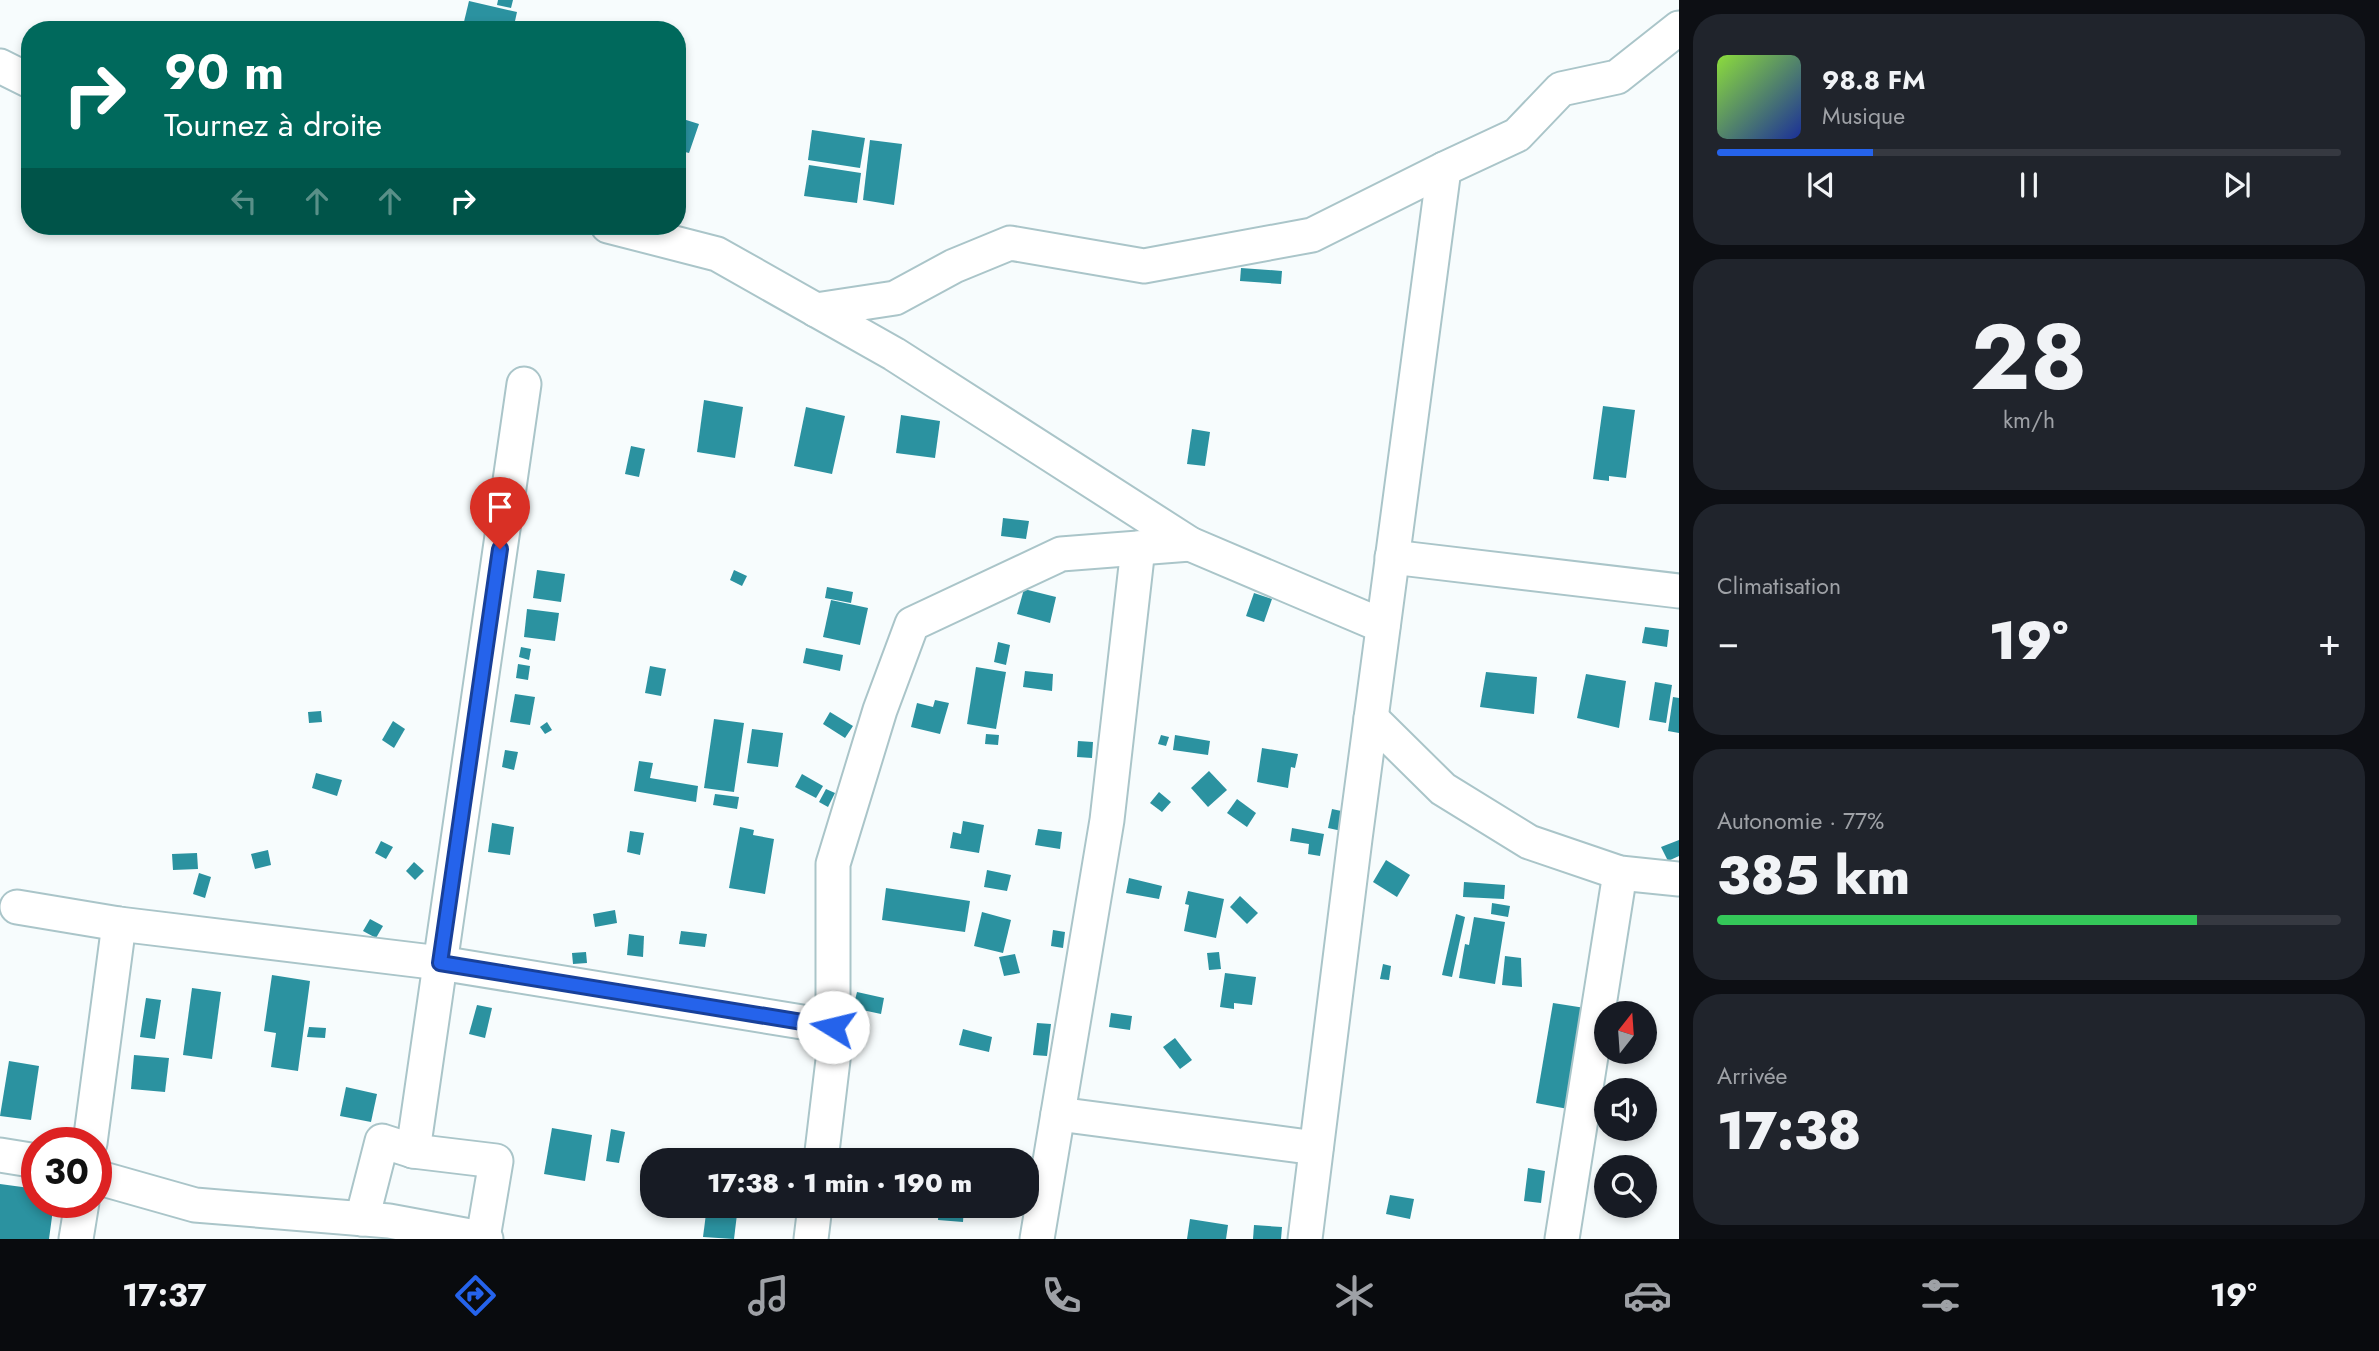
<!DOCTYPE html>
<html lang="fr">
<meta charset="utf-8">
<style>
:root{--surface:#171b24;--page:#20242c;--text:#f1f3f6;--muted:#9ea1a6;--line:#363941;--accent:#2563eb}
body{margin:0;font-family:Jost,sans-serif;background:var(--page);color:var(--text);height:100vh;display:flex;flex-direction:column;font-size:26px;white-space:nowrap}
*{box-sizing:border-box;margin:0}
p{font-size:23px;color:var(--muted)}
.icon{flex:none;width:38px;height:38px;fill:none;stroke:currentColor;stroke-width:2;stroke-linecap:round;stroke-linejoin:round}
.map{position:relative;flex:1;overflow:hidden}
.panel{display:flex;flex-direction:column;gap:14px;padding:14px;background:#0d0f14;width:700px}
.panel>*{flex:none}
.banner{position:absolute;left:21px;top:21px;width:665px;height:214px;border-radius:28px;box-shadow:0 4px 10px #0003;background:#00695c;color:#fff;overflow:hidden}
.needle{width:46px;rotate:17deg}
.fabs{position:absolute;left:1594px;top:1001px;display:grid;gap:14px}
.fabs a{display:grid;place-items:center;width:63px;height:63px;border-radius:50%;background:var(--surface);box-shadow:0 4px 10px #0003;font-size:35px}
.speed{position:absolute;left:21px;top:1127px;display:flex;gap:14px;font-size:35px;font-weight:700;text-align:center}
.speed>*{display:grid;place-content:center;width:91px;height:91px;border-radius:50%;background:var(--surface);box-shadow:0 4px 10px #0003;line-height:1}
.speed .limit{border:10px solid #d22;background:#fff;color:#111}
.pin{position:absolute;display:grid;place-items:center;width:60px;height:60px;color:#fff;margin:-72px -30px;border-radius:50% 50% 50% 0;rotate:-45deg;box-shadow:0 0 7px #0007}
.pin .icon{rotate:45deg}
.me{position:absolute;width:77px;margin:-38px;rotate:279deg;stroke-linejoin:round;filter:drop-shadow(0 0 5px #0008)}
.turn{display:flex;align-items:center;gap:24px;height:147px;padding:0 28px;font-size:32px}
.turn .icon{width:91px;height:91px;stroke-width:2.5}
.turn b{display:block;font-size:49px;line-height:60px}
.lanes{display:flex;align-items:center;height:66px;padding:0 28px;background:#0003;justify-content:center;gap:35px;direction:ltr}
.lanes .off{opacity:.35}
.big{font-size:52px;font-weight:800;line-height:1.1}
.panel .card{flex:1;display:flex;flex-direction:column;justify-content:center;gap:10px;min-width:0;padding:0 24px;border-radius:28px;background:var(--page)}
.panel .dial{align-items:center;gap:0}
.dial b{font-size:91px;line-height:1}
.song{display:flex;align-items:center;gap:21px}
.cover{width:84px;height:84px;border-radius:10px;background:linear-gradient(135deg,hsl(90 70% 55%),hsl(230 70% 35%))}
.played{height:7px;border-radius:4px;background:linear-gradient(90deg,var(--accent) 25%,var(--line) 25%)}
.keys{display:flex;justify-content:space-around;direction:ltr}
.heat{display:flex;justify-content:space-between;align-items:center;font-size:38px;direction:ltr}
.charge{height:10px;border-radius:5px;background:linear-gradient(90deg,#34c759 77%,var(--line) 0)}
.trip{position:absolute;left:640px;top:1148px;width:399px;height:70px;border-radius:28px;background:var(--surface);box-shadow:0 4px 10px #0003;font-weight:800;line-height:70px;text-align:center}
.menu{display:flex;height:112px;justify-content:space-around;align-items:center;background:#090b0e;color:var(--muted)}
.menu .icon{width:49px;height:49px}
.menu .on{color:var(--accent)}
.menu b{font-size:32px;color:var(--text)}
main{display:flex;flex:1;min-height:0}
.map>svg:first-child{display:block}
</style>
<main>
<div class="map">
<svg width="1679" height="1239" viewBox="0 0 1679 1239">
<rect width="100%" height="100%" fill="#f7fcfd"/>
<!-- building -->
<g fill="#2b92a0">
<polygon points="498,0 513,0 511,8 497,5"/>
<polygon points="469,1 517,12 513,30 462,30"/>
<polygon points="683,119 699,124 689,153 677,150 683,132 679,130"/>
<polygon points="812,130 865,138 860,168 808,160"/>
<polygon points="870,140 902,144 894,205 863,200"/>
<polygon points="809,165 861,173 857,203 804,196"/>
<polygon points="1241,268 1282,271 1281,284 1240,281"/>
<polygon points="704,400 743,407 735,458 697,452"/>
<polygon points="1603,406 1635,410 1626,478 1609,476 1609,481 1593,479"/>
<polygon points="806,407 845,416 832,474 794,466"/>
<polygon points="901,415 940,421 935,458 896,453"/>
<polygon points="1192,429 1210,432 1205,466 1187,464"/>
<polygon points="631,446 645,449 639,477 625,474"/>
<polygon points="1003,518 1029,521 1026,539 1001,536"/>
<polygon points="537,570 565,574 561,602 533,598"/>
<polygon points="734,570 747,576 742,586 730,580"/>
<polygon points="827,587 853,592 851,603 825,598"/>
<polygon points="1024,589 1056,597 1050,623 1017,614"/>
<polygon points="1254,593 1272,599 1264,622 1246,616"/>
<polygon points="831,600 868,608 860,645 823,637"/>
<polygon points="527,609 559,613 555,641 524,637"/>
<polygon points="1645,627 1669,630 1667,647 1642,643"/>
<polygon points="998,642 1010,645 1006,665 994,662"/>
<polygon points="521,647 531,649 529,660 519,657"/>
<polygon points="806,648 843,655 840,671 803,663"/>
<polygon points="518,664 530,666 528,680 516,678"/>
<polygon points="650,666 666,669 661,696 645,693"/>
<polygon points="976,667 1006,672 996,729 967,724"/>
<polygon points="1025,671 1053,674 1052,691 1023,687"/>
<polygon points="1486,672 1537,677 1534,714 1480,707"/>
<polygon points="1586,674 1626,681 1619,728 1577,718"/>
<polygon points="1655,682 1672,685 1666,723 1649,720"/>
<polygon points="515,694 535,697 530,725 510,722"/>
<polygon points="1673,697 1679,698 1679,733 1668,731"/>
<polygon points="935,700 949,703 940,734 911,727 917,703 933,707"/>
<polygon points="321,711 322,722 309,723 308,712"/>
<polygon points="830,712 853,726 845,738 823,724"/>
<polygon points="714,719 744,723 734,792 704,788"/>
<polygon points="393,721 405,729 394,748 382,740"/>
<polygon points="547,722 552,730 545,734 540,727"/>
<polygon points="752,729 783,733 778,767 747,763"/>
<polygon points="986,734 999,735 998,745 985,744"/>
<polygon points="1161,735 1169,737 1166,746 1158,744"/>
<polygon points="1175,735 1210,741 1208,755 1173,750"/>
<polygon points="1078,741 1093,742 1092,758 1077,757"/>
<polygon points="1262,748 1298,754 1295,768 1291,767 1288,788 1257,782"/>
<polygon points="505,750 518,752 514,770 502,767"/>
<polygon points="639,761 653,763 650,778 698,786 696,802 634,791"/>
<polygon points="1209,771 1227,790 1208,807 1191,788"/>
<polygon points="316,773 342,780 337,796 312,788"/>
<polygon points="802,774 823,786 816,798 795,787"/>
<polygon points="826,789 835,793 828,807 819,802"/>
<polygon points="1159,792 1171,802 1162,812 1150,803"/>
<polygon points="715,794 739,797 737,809 713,805"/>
<polygon points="1237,799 1256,813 1247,827 1227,813"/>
<polygon points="1332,809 1346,812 1342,831 1328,828"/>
<polygon points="963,821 984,825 979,853 950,848 953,832 961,834"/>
<polygon points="492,823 514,827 510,855 488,852"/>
<polygon points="740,827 754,830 753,835 774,839 765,894 729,888"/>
<polygon points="1292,828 1324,834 1320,856 1308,854 1309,844 1290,841"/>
<polygon points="1038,829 1062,832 1060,849 1035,845"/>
<polygon points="630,831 644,833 640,855 627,852"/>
<polygon points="1679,840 1679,856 1668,861 1661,847"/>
<polygon points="381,841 393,847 386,859 375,853"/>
<polygon points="268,850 271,865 255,869 251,854"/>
<polygon points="197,853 198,869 173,870 172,854"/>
<polygon points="1386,860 1410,875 1397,897 1373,882"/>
<polygon points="414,862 424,871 415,880 406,871"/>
<polygon points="987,870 1011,875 1007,891 984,887"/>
<polygon points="199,873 211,877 205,898 193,894"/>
<polygon points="1129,878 1162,886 1159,899 1126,893"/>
<polygon points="1464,882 1505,885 1504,899 1463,897"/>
<polygon points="886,888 970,901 965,932 882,920"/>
<polygon points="1188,891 1224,899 1216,938 1184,931 1189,905 1185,904"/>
<polygon points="1240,896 1258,913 1247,924 1230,907"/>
<polygon points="1492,903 1510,906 1508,917 1491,914"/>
<polygon points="615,910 617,923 595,927 593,914"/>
<polygon points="982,912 1011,920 1003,953 974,946"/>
<polygon points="1456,914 1465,917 1452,977 1442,975"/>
<polygon points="1474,917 1505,922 1495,984 1459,978 1465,944 1469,945"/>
<polygon points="370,919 383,926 376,938 363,931"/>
<polygon points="1053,930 1065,932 1063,948 1051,946"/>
<polygon points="681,931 707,934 705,947 679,944"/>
<polygon points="629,934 644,936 643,957 627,955"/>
<polygon points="586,952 587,963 573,964 572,953"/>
<polygon points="1219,952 1221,969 1209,970 1207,953"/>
<polygon points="1015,954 1020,973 1004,976 999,957"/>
<polygon points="1505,956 1521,958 1522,987 1502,985"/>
<polygon points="1383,964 1391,966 1389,980 1380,979"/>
<polygon points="1225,973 1256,977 1252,1005 1234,1003 1234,1009 1220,1007"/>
<polygon points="272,975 310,981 298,1071 271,1067 276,1033 264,1031"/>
<polygon points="192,988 221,992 212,1059 183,1055"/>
<polygon points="857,992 884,998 881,1014 853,1008"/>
<polygon points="146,998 161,1000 155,1039 140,1037"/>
<polygon points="1553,1003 1585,1008 1568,1109 1536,1103"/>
<polygon points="477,1005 492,1008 485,1038 469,1034"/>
<polygon points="1111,1013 1132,1016 1130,1030 1109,1027"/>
<polygon points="1037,1023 1051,1024 1047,1056 1033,1055"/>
<polygon points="309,1027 326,1028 325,1038 307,1037"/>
<polygon points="963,1029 992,1037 989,1052 959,1045"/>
<polygon points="1175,1038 1192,1060 1180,1069 1163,1047"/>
<polygon points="134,1055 169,1058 165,1092 131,1089"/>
<polygon points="9,1061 39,1066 31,1120 0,1116"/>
<polygon points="346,1087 377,1094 371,1122 340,1116"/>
<polygon points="552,1128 592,1135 585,1181 544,1174"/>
<polygon points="611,1129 625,1132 619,1163 606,1161"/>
<polygon points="1528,1168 1545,1171 1541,1203 1524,1201"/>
<polygon points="0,1184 37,1189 37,1202 54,1202 49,1239 0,1239"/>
<polygon points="1390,1195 1414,1199 1410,1219 1386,1214"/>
<polygon points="707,1206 738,1206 734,1239 703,1237"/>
<polygon points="939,1206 964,1207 963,1222 938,1220"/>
<polygon points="1190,1219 1228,1225 1226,1239 1187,1239"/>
<polygon points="1254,1225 1282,1227 1281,1239 1253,1239"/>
</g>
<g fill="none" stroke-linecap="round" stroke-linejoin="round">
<!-- minor casing -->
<g stroke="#aac5c9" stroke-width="37">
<g id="minor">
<polyline points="0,66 30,81"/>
<polyline points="608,226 717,254 894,354 1190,544 1383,626"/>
<polyline points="816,310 895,298 954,266 1010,243 1144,266 1312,235 1444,169 1517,135 1561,89 1617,77 1679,28"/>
<polyline points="1392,557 1679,591"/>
<polyline points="1371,718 1443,789 1529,842 1620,873 1679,879"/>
<polyline points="17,907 119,924 440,963 833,1027"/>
<polyline points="1058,1114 1316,1148"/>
<polyline points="90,1143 119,924"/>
<polyline points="413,1151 524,384"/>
<polyline points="0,1155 37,1161"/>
<polyline points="821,1160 833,1060 833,864 880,710 912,624 1061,554 1190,544"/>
<polyline points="96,1177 195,1205 389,1221 486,1239"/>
<polyline points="362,1219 382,1141 413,1151 496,1161 483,1238"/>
<polyline points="76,1239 82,1202"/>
<polyline points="811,1239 815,1206"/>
<polyline points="1037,1239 1107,820 1138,548"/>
<polyline points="1305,1239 1355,839 1444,169"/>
<polyline points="1562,1239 1620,873"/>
</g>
</g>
<!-- minor -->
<use href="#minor" stroke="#fff" stroke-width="33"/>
</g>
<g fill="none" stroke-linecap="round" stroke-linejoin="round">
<!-- route casing -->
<g stroke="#184099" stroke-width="18">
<polyline id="route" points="500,549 440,963 833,1027"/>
</g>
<!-- route -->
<use href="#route" stroke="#2563eb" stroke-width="12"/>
</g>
</svg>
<div class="fabs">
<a><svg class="needle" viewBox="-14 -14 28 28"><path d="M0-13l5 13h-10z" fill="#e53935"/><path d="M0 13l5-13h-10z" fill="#9ea1a6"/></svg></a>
<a><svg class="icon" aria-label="sound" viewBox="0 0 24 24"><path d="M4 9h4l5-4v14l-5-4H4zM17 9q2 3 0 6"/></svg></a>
<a><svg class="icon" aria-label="search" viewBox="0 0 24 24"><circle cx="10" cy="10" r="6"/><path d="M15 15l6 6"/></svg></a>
</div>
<div class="speed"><div class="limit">30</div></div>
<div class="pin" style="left:500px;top:549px;background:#d93025"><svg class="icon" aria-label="arrive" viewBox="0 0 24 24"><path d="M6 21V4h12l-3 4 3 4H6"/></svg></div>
<svg class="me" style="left:833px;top:1027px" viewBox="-20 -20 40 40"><circle r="19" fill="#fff"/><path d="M0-13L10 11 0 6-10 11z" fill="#2563eb"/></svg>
<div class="trip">17:38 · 1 min · 190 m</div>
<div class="banner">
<div class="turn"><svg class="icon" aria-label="right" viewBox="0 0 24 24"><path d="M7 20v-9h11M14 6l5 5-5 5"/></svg><div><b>90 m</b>Tournez à droite</div></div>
<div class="lanes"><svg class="icon off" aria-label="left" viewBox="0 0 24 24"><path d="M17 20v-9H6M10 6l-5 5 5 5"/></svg><svg class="icon off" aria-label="ahead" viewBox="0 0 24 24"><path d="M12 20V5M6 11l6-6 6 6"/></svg><svg class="icon off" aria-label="ahead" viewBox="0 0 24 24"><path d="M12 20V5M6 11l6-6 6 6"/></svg><svg class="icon" aria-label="right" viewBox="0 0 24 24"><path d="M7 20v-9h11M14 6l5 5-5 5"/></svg></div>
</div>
</div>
<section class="panel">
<div class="card">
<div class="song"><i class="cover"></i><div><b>98.8 FM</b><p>Musique</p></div></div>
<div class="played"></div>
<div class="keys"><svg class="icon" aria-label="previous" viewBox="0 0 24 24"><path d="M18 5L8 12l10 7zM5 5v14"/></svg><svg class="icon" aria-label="pause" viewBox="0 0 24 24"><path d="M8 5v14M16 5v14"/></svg><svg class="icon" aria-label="next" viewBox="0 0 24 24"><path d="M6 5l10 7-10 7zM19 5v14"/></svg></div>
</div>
<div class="card dial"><b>28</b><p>km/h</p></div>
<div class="card"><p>Climatisation</p>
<div class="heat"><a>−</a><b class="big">19°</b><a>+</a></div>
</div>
<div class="card"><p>Autonomie · 77%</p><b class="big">385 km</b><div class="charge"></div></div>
<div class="card"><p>Arrivée</p><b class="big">17:38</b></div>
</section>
</main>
<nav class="menu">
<b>17:37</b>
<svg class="icon on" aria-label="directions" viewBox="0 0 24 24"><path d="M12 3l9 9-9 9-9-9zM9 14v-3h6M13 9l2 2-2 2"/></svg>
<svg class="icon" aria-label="music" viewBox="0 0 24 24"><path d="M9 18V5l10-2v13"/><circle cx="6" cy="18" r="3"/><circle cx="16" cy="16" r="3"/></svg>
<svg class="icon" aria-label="phone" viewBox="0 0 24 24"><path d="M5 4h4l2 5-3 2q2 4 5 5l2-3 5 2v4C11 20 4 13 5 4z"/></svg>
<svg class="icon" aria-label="climate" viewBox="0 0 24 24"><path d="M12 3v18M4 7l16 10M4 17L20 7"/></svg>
<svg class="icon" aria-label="car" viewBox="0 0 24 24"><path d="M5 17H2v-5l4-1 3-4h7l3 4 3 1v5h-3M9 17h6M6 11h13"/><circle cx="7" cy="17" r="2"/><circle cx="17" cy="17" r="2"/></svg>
<svg class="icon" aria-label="filters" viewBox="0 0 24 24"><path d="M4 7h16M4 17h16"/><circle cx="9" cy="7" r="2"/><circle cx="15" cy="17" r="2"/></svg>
<b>19°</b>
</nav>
